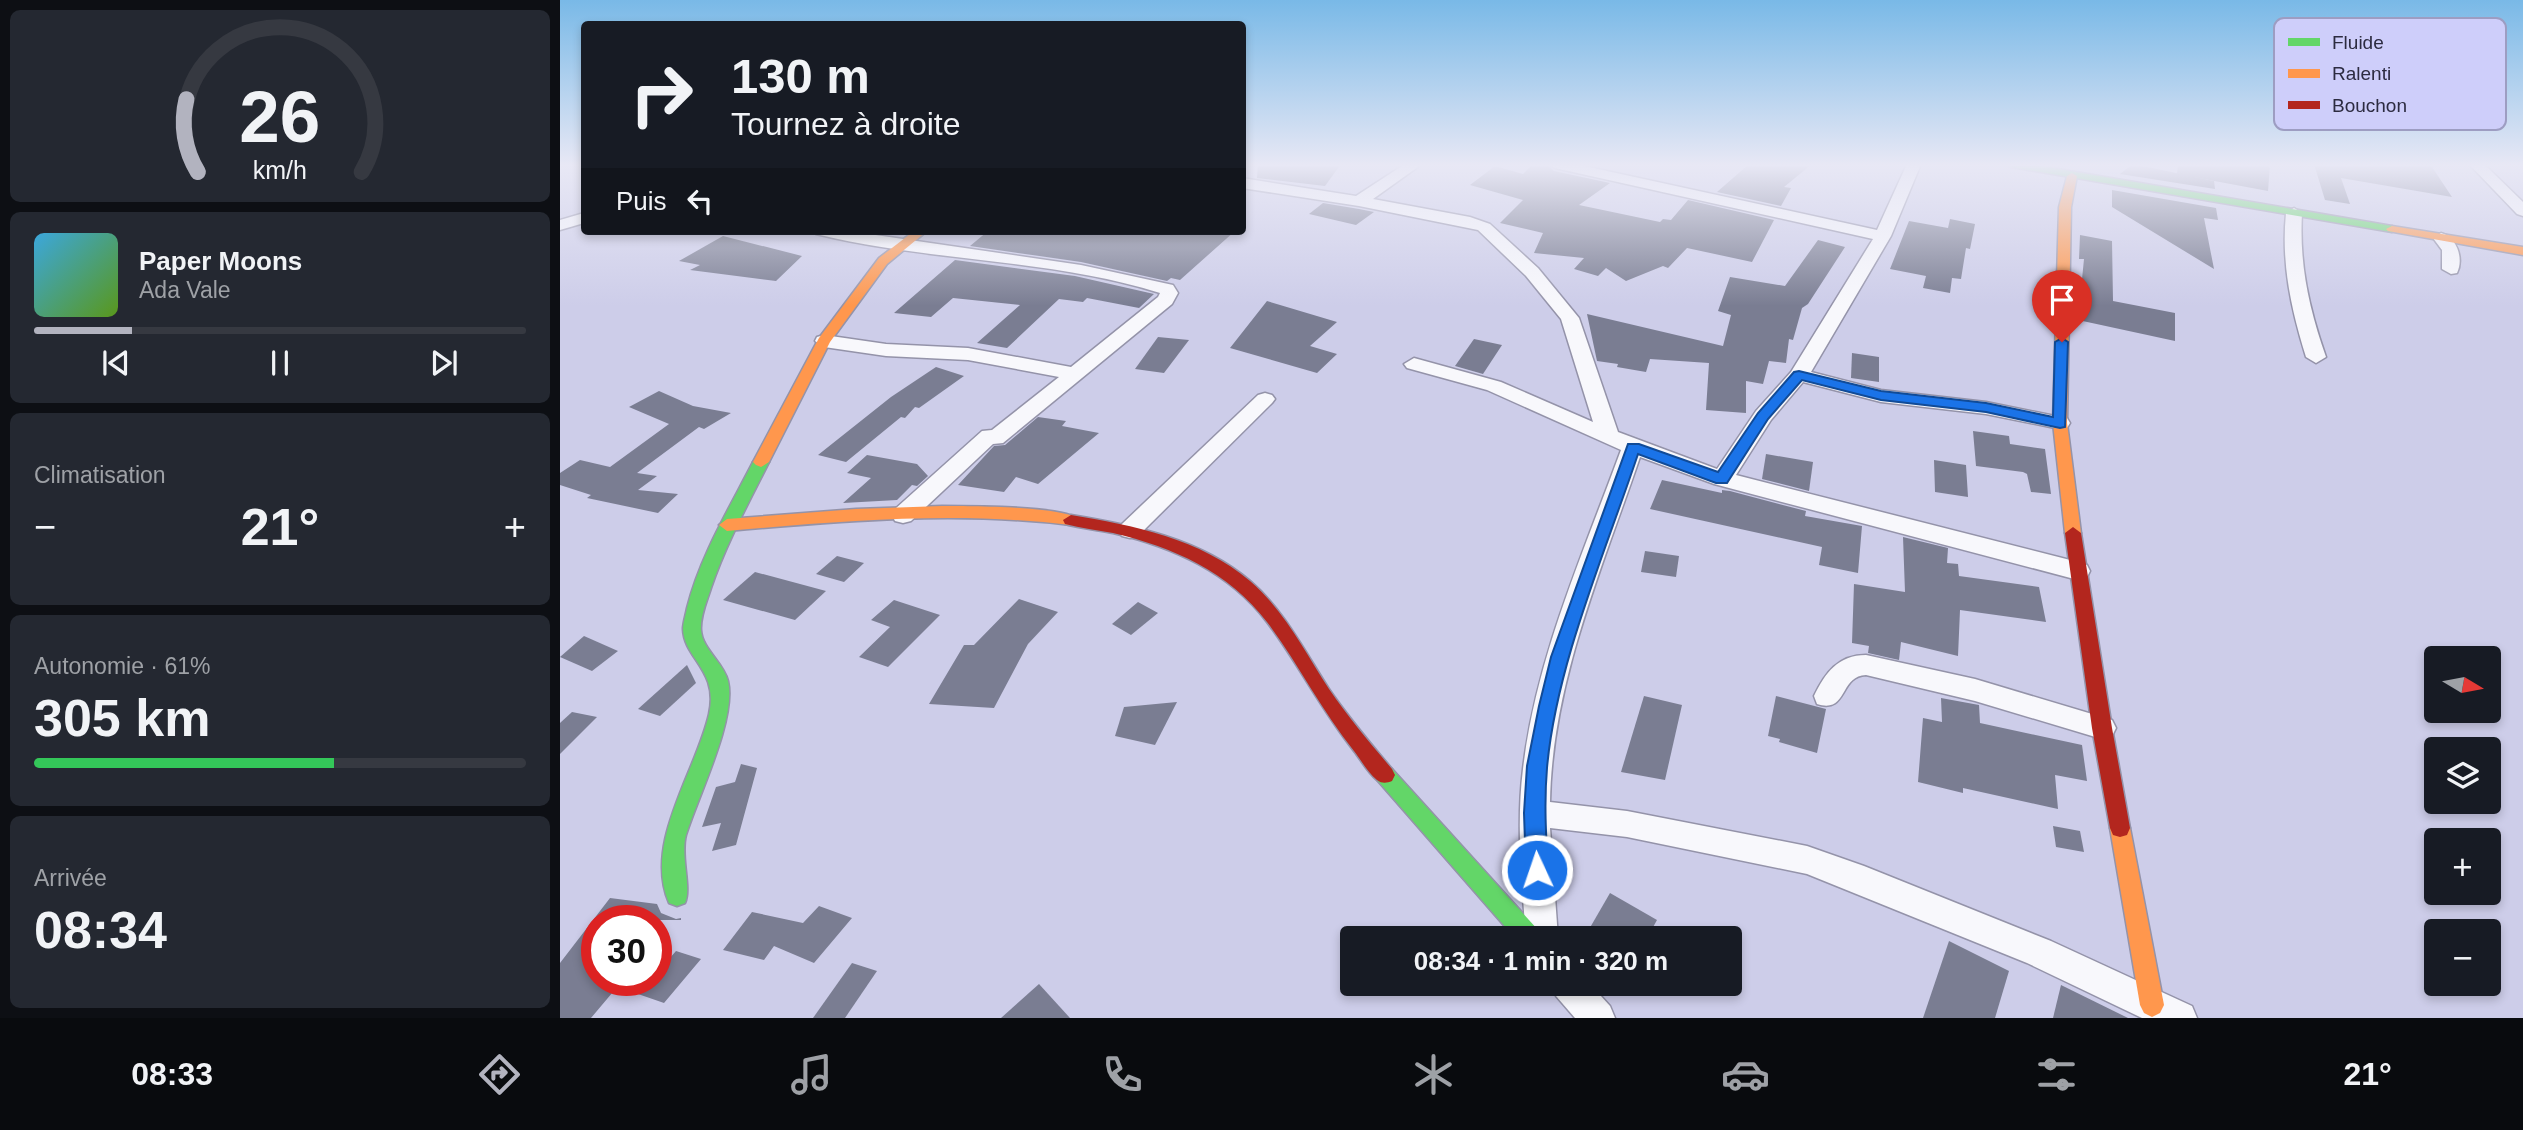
<!DOCTYPE html>
<html lang="fr">
<meta charset="utf-8">
<style>
:root{--surface:#171b24;--page:#242831;--text:#f1f3f6;--muted:#9ea1a6;--line:#363941;--accent:#b2b3bf}
body{margin:0;font-family:Arial,sans-serif;background:var(--page);color:var(--text);height:100vh;display:flex;flex-direction:column;font-size:26px;white-space:nowrap}
*{box-sizing:border-box;margin:0}
p{font-size:23px;color:var(--muted)}
.icon{flex:none;width:38px;height:38px;fill:none;stroke:currentColor;stroke-width:2;stroke-linecap:round;stroke-linejoin:round}
.map{position:relative;flex:1;overflow:hidden}
.drawer{display:flex;flex-direction:column;gap:10px;padding:10px;background:#0d0f14;width:560px}
.drawer>*{flex:none}
.top-card{position:absolute;left:21px;top:21px;width:665px;height:214px;border-radius:7px;box-shadow:0 4px 10px #0003;background:#171b24;color:var(--text);overflow:hidden}
.needle{width:46px;rotate:100deg}
.tools{position:absolute;left:1864px;top:646px;display:grid;gap:14px}
.tools a{display:grid;place-items:center;width:77px;height:77px;border-radius:7px;background:var(--surface);box-shadow:0 4px 10px #0003;font-size:35px}
.speed{position:absolute;left:21px;top:905px;display:flex;gap:14px;font-size:35px;font-weight:700;text-align:center}
.speed>*{display:grid;place-content:center;width:91px;height:91px;border-radius:50%;background:var(--surface);box-shadow:0 4px 10px #0003;line-height:1}
.speed .limit{border:10px solid #d22;background:#fff;color:#111}
.pin{position:absolute;display:grid;place-items:center;width:60px;height:60px;color:#fff;margin:-72px -30px;border-radius:50% 50% 50% 0;rotate:-45deg;box-shadow:0 0 7px #0007}
.pin .icon{rotate:45deg}
.me{position:absolute;width:77px;margin:-38px;rotate:357deg;stroke-linejoin:round;filter:drop-shadow(0 0 5px #0008)}
.turn{display:flex;align-items:center;gap:24px;height:147px;padding:0 35px;font-size:32px}
.turn .icon{width:91px;height:91px;stroke-width:2.5}
.turn b{display:block;font-size:49px;line-height:60px}
.then{display:flex;align-items:center;height:66px;padding:0 35px;background:#0003;gap:14px;font-size:26px}
.big{font-size:52px;font-weight:600;line-height:1.1}
.drawer .widget{flex:1;display:flex;flex-direction:column;justify-content:center;gap:10px;min-width:0;padding:0 24px;border-radius:10px;background:var(--page)}
.drawer .dial{align-items:center;gap:0}
.dial svg{height:182px;overflow:visible;fill:none;stroke:var(--line);stroke-width:7;stroke-linecap:round;text-anchor:middle}
.dial text{fill:var(--text);stroke:none}
.song{display:flex;align-items:center;gap:21px}
.cover{width:84px;height:84px;border-radius:10px;background:linear-gradient(135deg,hsl(200 70% 55%),hsl(90 70% 35%))}
.played{height:7px;border-radius:4px;background:linear-gradient(90deg,var(--accent) 20%,var(--line) 20%)}
.keys{display:flex;justify-content:space-around;direction:ltr}
.heat{display:flex;justify-content:space-between;align-items:center;font-size:38px;direction:ltr}
.charge{height:10px;border-radius:5px;background:linear-gradient(90deg,#34c759 61%,var(--line) 0)}
.trip{position:absolute;left:780px;top:926px;width:402px;height:70px;border-radius:7px;background:var(--surface);box-shadow:0 4px 10px #0003;font-weight:600;line-height:70px;text-align:center}
.tab-bar{display:flex;height:112px;justify-content:space-around;align-items:center;background:#090b0e;color:var(--muted)}
.tab-bar .icon{width:49px;height:49px}
.tab-bar .selected{color:var(--accent)}
.tab-bar b{font-size:32px;color:var(--text)}
main{display:flex;flex:1;min-height:0}
.map>svg:first-child{display:block}
</style>
<main>
<section class="drawer">
<div class="widget dial"><svg viewBox="0 0 100 80">
<path d="M14 69A42 42 0 1 1 86 69"/>
<path d="M14 69A42 42 0 0 1 9 37" stroke="#b2b3bf"/>
<text x="50" y="56" font-size="32" font-weight="700">26</text>
<text x="50" y="72" font-size="11">km/h</text>
</svg></div>
<div class="widget">
<div class="song"><i class="cover"></i><div><b>Paper Moons</b><p>Ada Vale</p></div></div>
<div class="played"></div>
<div class="keys"><svg class="icon" aria-label="previous" viewBox="0 0 24 24"><path d="M18 5L8 12l10 7zM5 5v14"/></svg><svg class="icon" aria-label="pause" viewBox="0 0 24 24"><path d="M8 5v14M16 5v14"/></svg><svg class="icon" aria-label="next" viewBox="0 0 24 24"><path d="M6 5l10 7-10 7zM19 5v14"/></svg></div>
</div>
<div class="widget"><p>Climatisation</p>
<div class="heat"><a>−</a><b class="big">21°</b><a>+</a></div>
</div>
<div class="widget"><p>Autonomie · 61%</p><b class="big">305 km</b><div class="charge"></div></div>
<div class="widget"><p>Arrivée</p><b class="big">08:34</b></div>
</section>
<div class="map">
<svg width="1963" height="1018" viewBox="0 0 1963 1018">
<rect width="100%" height="100%" fill="#cdcde9"/>
<!-- building -->
<g fill="#7a7d92">
<polygon points="698,164 781,164 765,186 697,178"/>
<polygon points="973,164 986,164 994,171 1050,183 1019,205 1100,222 1103,219 1111,220 1128,200 1214,220 1192,262 1127,248 1108,268 1103,266 1066,281 1046,268 1038,276 1014,269 1024,258 974,253 983,233 940,223 963,200 910,185 935,166 963,174"/>
<polygon points="1189,164 1252,164 1224,187 1231,188 1221,206 1157,192"/>
<polygon points="1573,164 1654,181 1655,189 1560,174"/>
<polygon points="1618,164 1710,164 1708,191 1617,174"/>
<polygon points="1754,164 1870,164 1892,197 1781,178 1790,204 1765,200"/>
<polygon points="1552,190 1656,208 1658,220 1644,218 1654,269 1552,207"/>
<polygon points="763,203 799,209 814,212 796,225 749,214"/>
<polygon points="1390,219 1415,224 1410,249 1406,248 1401,279 1392,278 1390,293 1363,288 1366,276 1330,269 1349,221 1388,228"/>
<polygon points="428,231 675,231 620,280 611,278 607,281 521,262 410,246"/>
<polygon points="1520,235 1552,241 1553,301 1615,313 1615,341 1518,320 1524,259 1519,259"/>
<polygon points="163,236 242,256 216,281 130,270 140,265 119,261"/>
<polygon points="1258,240 1285,247 1248,304 1242,308 1233,340 1229,339 1226,363 1209,361 1203,384 1186,381 1186,413 1146,410 1149,363 1090,359 1086,372 1057,367 1058,364 1037,361 1027,314 1163,346 1171,315 1158,311 1170,277 1225,286"/>
<polygon points="395,260 515,276 594,294 579,308 527,298 523,302 499,299 447,348 417,343 460,305 393,298 371,317 334,313"/>
<polygon points="707,301 777,322 750,346 777,354 757,373 670,348"/>
<polygon points="598,337 629,340 604,373 575,369"/>
<polygon points="914,339 942,345 923,374 895,366"/>
<polygon points="1292,353 1319,357 1319,382 1291,378"/>
<polygon points="376,367 404,376 359,408 355,407 345,418 341,417 286,462 258,455 331,397"/>
<polygon points="99,391 133,406 171,413 144,429 139,427 77,473 97,476 78,490 118,494 98,513 27,498 31,495 0,485 0,473 20,460 50,467 109,424 69,407"/>
<polygon points="478,417 506,421 502,426 539,433 478,484 456,477 444,492 398,485 434,446 445,445"/>
<polygon points="1413,431 1449,436 1450,444 1485,449 1491,494 1471,492 1467,474 1463,472 1416,466"/>
<polygon points="1206,454 1253,462 1249,491 1202,479"/>
<polygon points="307,455 357,464 368,476 357,486 352,485 337,500 283,503 311,478 287,473"/>
<polygon points="1374,460 1406,465 1408,497 1375,492"/>
<polygon points="1102,480 1162,493 1162,490 1170,491 1246,511 1245,516 1302,526 1298,573 1259,565 1262,547 1090,509"/>
<polygon points="1343,537 1388,548 1387,563 1398,564 1399,576 1479,587 1486,622 1400,610 1398,656 1341,642 1339,660 1308,653 1309,646 1292,643 1294,584 1345,592"/>
<polygon points="1085,551 1119,556 1116,577 1081,572"/>
<polygon points="277,556 304,563 284,582 256,574"/>
<polygon points="195,572 266,591 235,620 163,600"/>
<polygon points="459,599 498,612 468,644 434,708 369,704 404,645 414,645"/>
<polygon points="334,600 380,615 328,667 299,657 330,627 311,620"/>
<polygon points="578,602 598,613 571,635 552,624"/>
<polygon points="24,636 58,651 32,671 0,657"/>
<polygon points="127,665 136,683 100,716 78,709"/>
<polygon points="1084,696 1122,705 1105,780 1061,772"/>
<polygon points="1216,696 1266,709 1257,753 1219,742 1220,739 1208,736"/>
<polygon points="1381,698 1419,705 1420,723 1522,745 1527,781 1495,775 1498,809 1403,788 1403,793 1358,782 1363,718 1382,722"/>
<polygon points="617,702 595,745 555,736 564,707"/>
<polygon points="12,712 37,717 0,754 0,723"/>
<polygon points="181,764 197,768 176,845 152,851 161,823 142,827 156,787 175,782"/>
<polygon points="1493,826 1520,831 1524,852 1496,847"/>
<polygon points="1050,893 1097,920 1087,938 1024,938"/>
<polygon points="50,898 97,904 101,913 116,919 121,918 121,920 37,920 37,980 63,980 31,1018 0,1018 0,963"/>
<polygon points="259,906 292,918 254,963 214,946 204,960 163,950 192,912 243,923"/>
<polygon points="1389,941 1449,971 1435,1018 1363,1018"/>
<polygon points="116,951 141,959 104,1003 78,994 91,980 96,980 96,974"/>
<polygon points="292,963 317,971 285,1018 253,1018"/>
<polygon points="479,984 510,1018 441,1018"/>
<polygon points="1501,985 1568,1018 1493,1018"/>
</g>
<g fill="none" stroke-linecap="round" stroke-linejoin="round">
<!-- street casing -->
<g stroke="#9493a9" stroke-width="3">
<g id="street">
<path d="M845,164H862L813,199L910,217L930,224L978,268L1019,318L1058,432L1157,469L1196,411L1231,372L1313,239L995,168L988,164H1015L1317,230L1347,164H1361L1331,236L1251,372L1321,390L1426,402L1500,417L1507,418L1510,423L1507,428L1500,429L1426,414L1321,402L1243,382L1211,420L1176,475L1518,562L1527,565L1530,571L1527,577L1518,580L1154,484L1080,457C1042,569 992,682 990,802L1067,811L1247,846L1304,866L1491,941L1632,1006L1637,1018H1582L1467,963L1247,874L1067,837L990,828L998,938H966C962,882 956,825 963,769C976,658 1023,554 1061,450L927,390L847,368L844,364L854,358L941,382L1033,422L1001,319L966,276L918,230L799,206L682,188V178L796,196Z"/>
<polygon points="1909,164 1924,164 1963,202 1963,216 1957,214"/>
<path d="M1734,208L1742,213C1739,264 1749,309 1766,357L1756,363L1746,357C1731,309 1721,263 1726,213Z"/>
<polygon points="24,213 24,223 0,230 0,220"/>
<path d="M254,231H288L521,265L613,285L618,293L612,304L443,443L433,444L351,521L343,523L335,521L332,515L335,509L422,431L432,430L499,377L408,360L326,356L264,347L255,341L257,337L264,335L326,344L408,348L511,367L598,297L600,293C489,258 369,262 256,234Z"/>
<path d="M1881,233C1897,237 1904,259 1897,273L1891,274L1882,269V250L1873,238Z"/>
<polygon points="705,393 712,395 715,399 712,403 578,536 570,538 562,536 558,530 562,524 698,395"/>
<path d="M1306,655L1415,679L1552,720L1556,728L1552,736L1542,739L1415,701L1306,675C1279,676 1288,714 1257,704L1254,696C1265,673 1278,655 1306,655Z"/>
<polygon points="991,984 1030,984 1050,1006 1055,1018 1015,1018 996,996"/>
</g>
</g>
<!-- fast casing -->
<g stroke="#9493a9" stroke-width="3">
<g id="fast">
<polygon points="1446,164 1469,164 1832,226 1838,229 1832,232 1451,167"/>
<path d="M201,457L209,462C188,504 166,544 151,588C147,601 140,616 141,630C142,649 164,663 168,681C177,719 138,796 126,835C120,856 132,887 125,903L117,906L109,903C83,843 136,772 149,714C159,670 124,659 123,629C123,623 126,614 127,608C140,556 169,509 193,462Z"/>
<polygon points="825,766 832,769 978,930 981,938 955,938 818,781 815,775 818,769"/>
</g>
</g>
<!-- slow casing -->
<g stroke="#9493a9" stroke-width="3">
<g id="slow">
<polygon points="1512,173 1517,176 1511,207 1507,423 1521,533 1513,539 1505,533 1493,423 1499,207 1507,176"/>
<polygon points="1832,226 1963,247 1963,255 1828,231 1826,229"/>
<polygon points="354,231 367,231 327,264 270,342 209,462 201,467 196,465 193,462 259,338 319,258"/>
<path d="M382,506C405,506 508,506 519,520L511,525C396,511 282,521 167,531L159,525L167,519L296,509Z"/>
<polygon points="1560,819 1567,821 1570,828 1604,1005 1600,1013 1592,1017 1584,1013 1580,1005 1550,828 1553,821"/>
</g>
</g>
<!-- jam casing -->
<g stroke="#9493a9" stroke-width="3">
<g id="jam">
<path d="M511,515C573,525 641,539 690,581C724,610 745,652 769,689C788,717 810,743 832,769L835,775L832,781C827,783 822,784 817,780C808,773 801,760 794,751C761,710 738,663 707,622C669,572 613,547 553,533C537,530 521,528 505,524L503,520Z"/>
<polygon points="1513,527 1521,533 1552,728 1570,828 1567,835 1560,837 1553,835 1550,828 1532,728 1505,533"/>
</g>
</g>
<!-- street -->
<use href="#street" fill="#f8f8fc" fill-rule="evenodd"/>
<!-- fast -->
<use href="#fast" fill="#63d668" fill-rule="evenodd"/>
<!-- slow -->
<use href="#slow" fill="#ff974d" fill-rule="evenodd"/>
<!-- jam -->
<use href="#jam" fill="#b3261e" fill-rule="evenodd"/>
</g>
<!-- sky -->
<linearGradient id="sky" x2="0" y2="1"><stop stop-color="#79b9e7"/><stop offset="0.54" stop-color="#e8e8f5"/><stop offset="1" stop-color="#e8e8f5" stop-opacity="0"/></linearGradient>
<rect width="1963" height="306" fill="url(#sky)"/>
<!-- route -->
<path fill="#1a73e8" stroke="#114b97" stroke-width="2" d="M1502,338L1508,342L1505,427L1500,428L1426,412L1321,400L1242,380L1208,419L1167,483H1156L1078,454C1045,553 996,665 987,768C984,803 986,836 988,870L985,878L977,880L970,878L966,870L964,813L967,766L979,706L991,657L1068,444H1079L1158,472L1198,413L1234,372L1239,371L1321,391L1426,403L1493,417L1495,342Z"/>
<!-- legend -->
<rect x="1714" y="18" width="232" height="112" rx="10" fill="#cecefa" stroke="#9d9dc2" stroke-width="2"/>
<rect x="1728" y="38" width="32" height="8" fill="#63d668"/>
<rect x="1728" y="69" width="32" height="9" fill="#ff974d"/>
<rect x="1728" y="101" width="32" height="8" fill="#b3261e"/>
<g font-size="19" fill="#2c2b40">
<text x="1772" y="49">Fluide</text>
<text x="1772" y="80">Ralenti</text>
<text x="1772" y="112">Bouchon</text>
</g>
</svg>
<div class="tools">
<a><svg class="needle" viewBox="-14 -14 28 28"><path d="M0-13l5 13h-10z" fill="#e53935"/><path d="M0 13l5-13h-10z" fill="#9ea1a6"/></svg></a>
<a><svg class="icon" aria-label="layers" viewBox="0 0 24 24"><path d="M12 4l9 5-9 5-9-5zM3 14l9 5 9-5"/></svg></a>
<a>+</a>
<a>−</a>
</div>
<div class="speed"><div class="limit">30</div></div>
<div class="pin" style="left:1502px;top:342px;background:#d93025"><svg class="icon" aria-label="arrive" viewBox="0 0 24 24"><path d="M6 21V4h12l-3 4 3 4H6"/></svg></div>
<svg class="me" style="left:977px;top:870px" viewBox="-20 -20 40 40"><circle r="17" fill="#1a73e8" stroke="#fff" stroke-width="3"/><path d="M0-11L8 9 0 5-8 9z" fill="#fff"/></svg>
<div class="trip">08:34 · 1 min · 320 m</div>
<div class="top-card">
<div class="turn"><svg class="icon" aria-label="right" viewBox="0 0 24 24"><path d="M7 20v-9h11M14 6l5 5-5 5"/></svg><div><b>130 m</b>Tournez à droite</div></div>
<div class="then">Puis<svg class="icon" aria-label="left" viewBox="0 0 24 24"><path d="M17 20v-9H6M10 6l-5 5 5 5"/></svg></div>
</div>
</div>
</main>
<nav class="tab-bar">
<b>08:33</b>
<svg class="icon selected" aria-label="directions" viewBox="0 0 24 24"><path d="M12 3l9 9-9 9-9-9zM9 14v-3h6M13 9l2 2-2 2"/></svg>
<svg class="icon" aria-label="music" viewBox="0 0 24 24"><path d="M9 18V5l10-2v13"/><circle cx="6" cy="18" r="3"/><circle cx="16" cy="16" r="3"/></svg>
<svg class="icon" aria-label="phone" viewBox="0 0 24 24"><path d="M5 4h4l2 5-3 2q2 4 5 5l2-3 5 2v4C11 20 4 13 5 4z"/></svg>
<svg class="icon" aria-label="climate" viewBox="0 0 24 24"><path d="M12 3v18M4 7l16 10M4 17L20 7"/></svg>
<svg class="icon" aria-label="car" viewBox="0 0 24 24"><path d="M5 17H2v-5l4-1 3-4h7l3 4 3 1v5h-3M9 17h6M6 11h13"/><circle cx="7" cy="17" r="2"/><circle cx="17" cy="17" r="2"/></svg>
<svg class="icon" aria-label="filters" viewBox="0 0 24 24"><path d="M4 7h16M4 17h16"/><circle cx="9" cy="7" r="2"/><circle cx="15" cy="17" r="2"/></svg>
<b>21°</b>
</nav>
